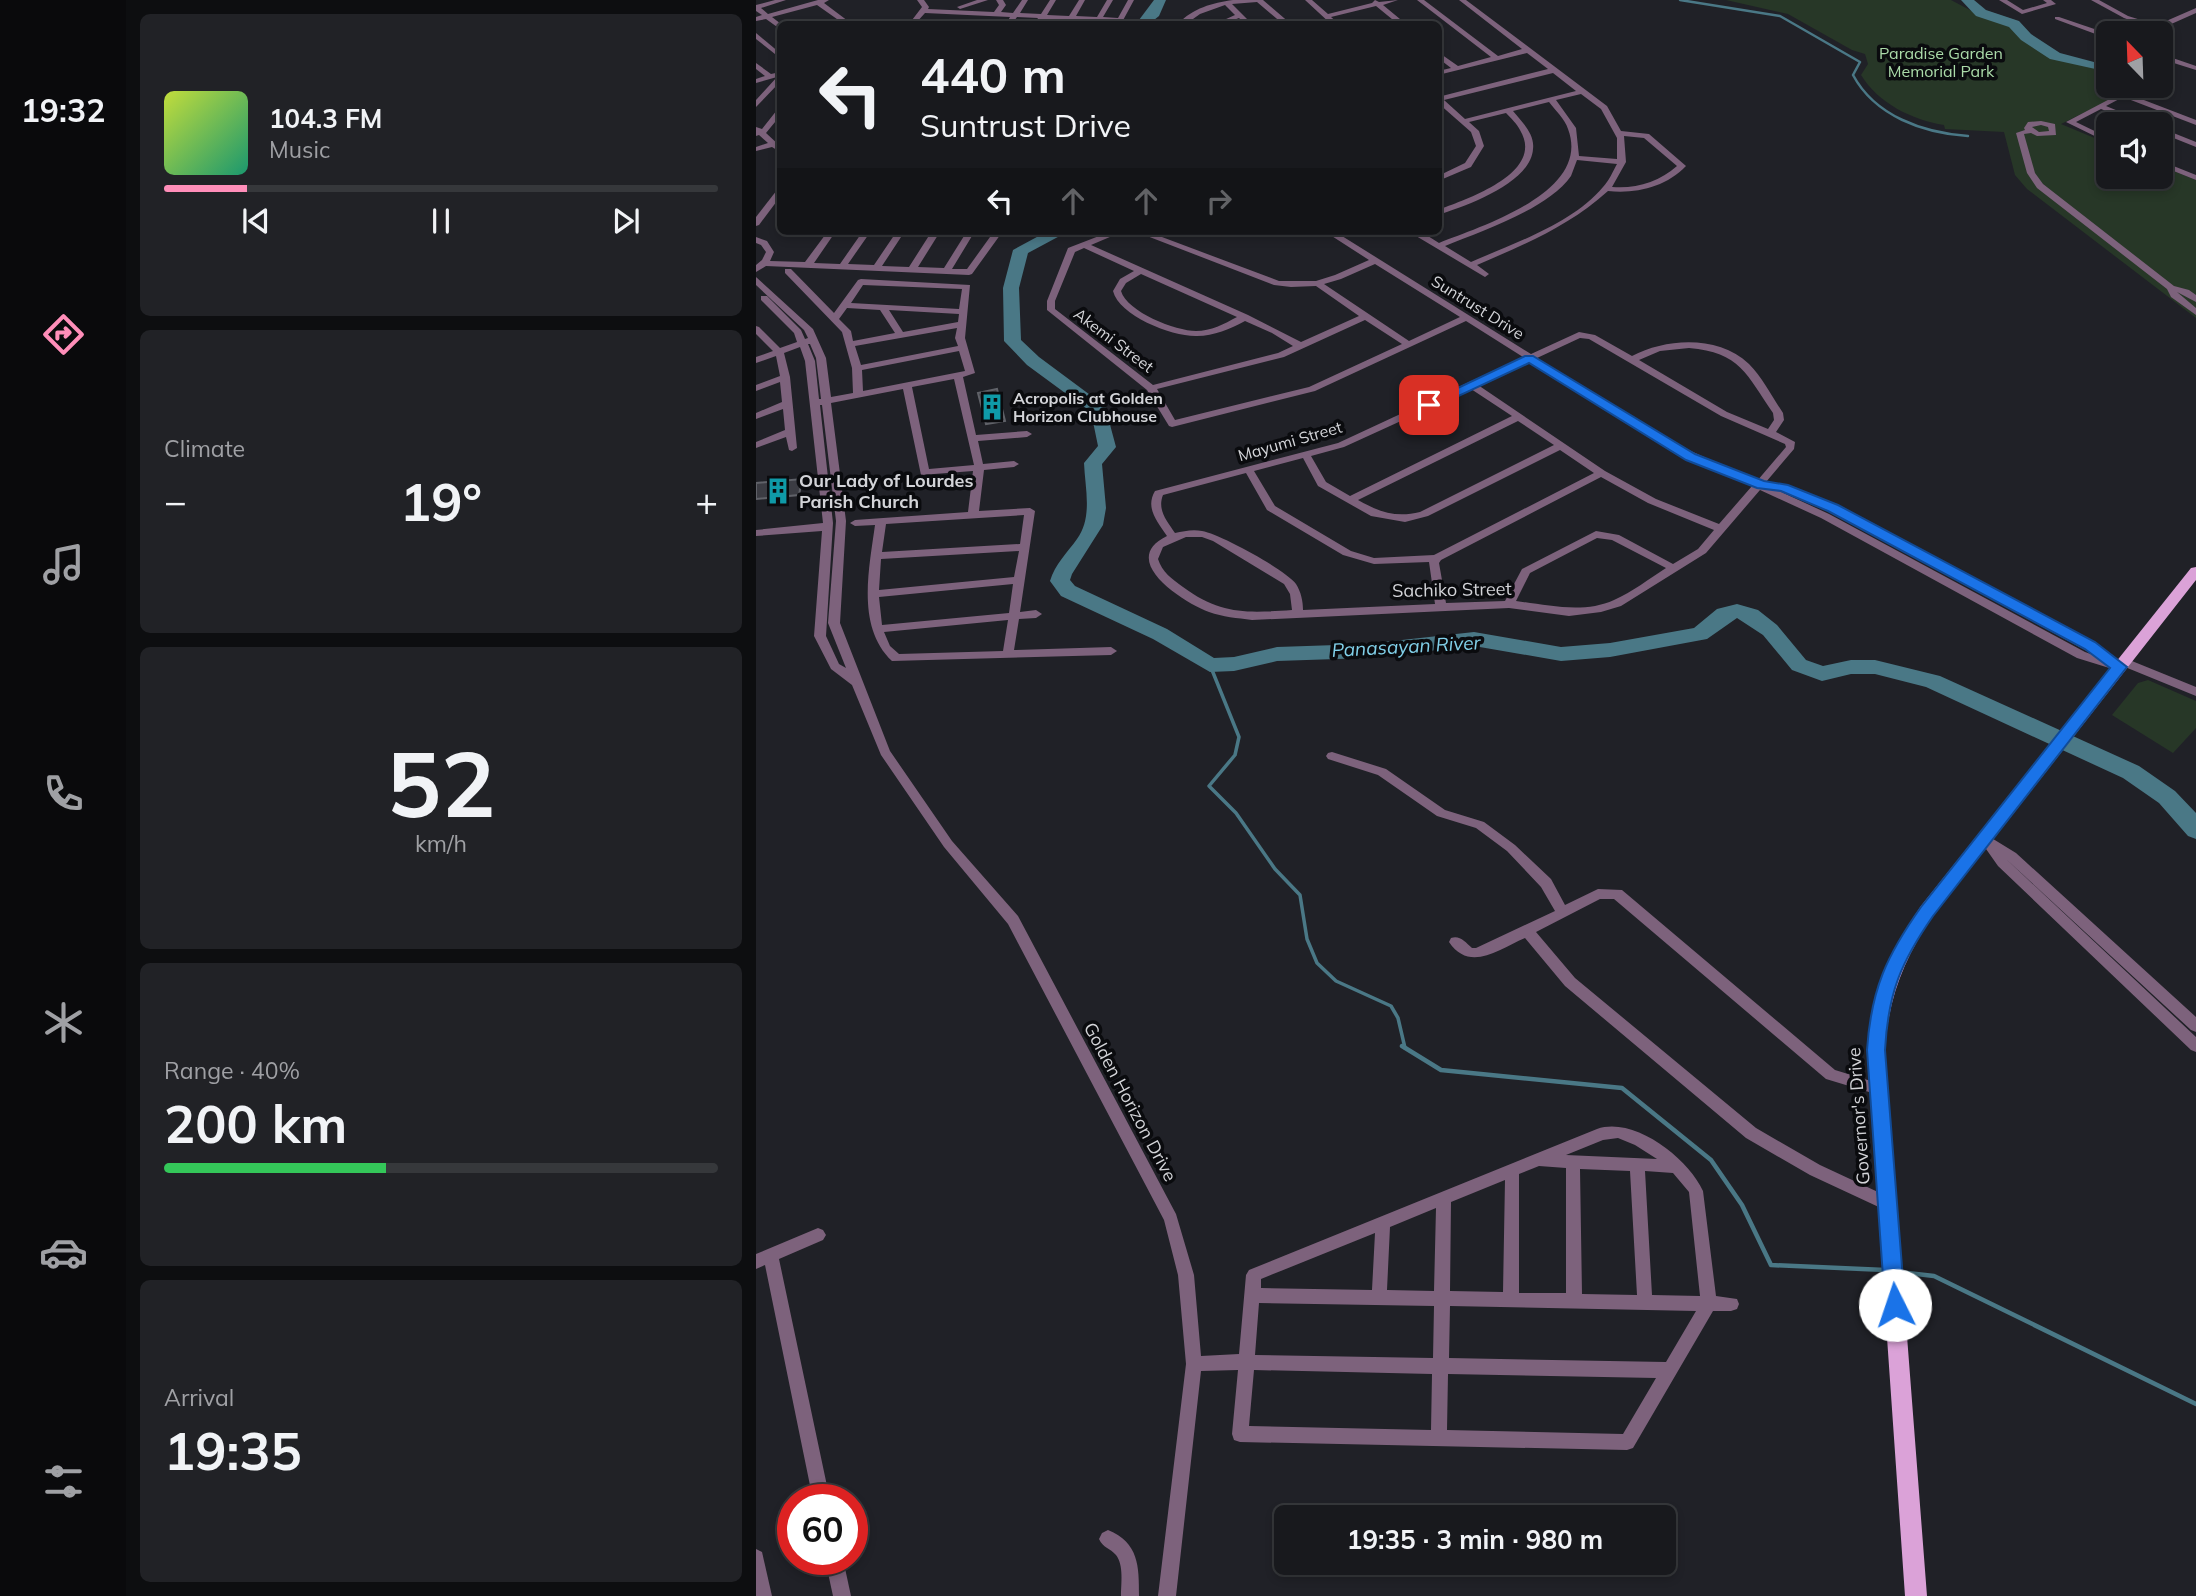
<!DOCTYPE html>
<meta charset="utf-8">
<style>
:root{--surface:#18191d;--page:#212226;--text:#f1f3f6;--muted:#9fa0a4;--line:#36383b;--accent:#ff8eb9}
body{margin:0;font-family:Mulish,sans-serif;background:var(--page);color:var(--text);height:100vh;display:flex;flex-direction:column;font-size:26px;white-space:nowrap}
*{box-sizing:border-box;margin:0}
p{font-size:23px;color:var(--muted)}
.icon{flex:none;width:38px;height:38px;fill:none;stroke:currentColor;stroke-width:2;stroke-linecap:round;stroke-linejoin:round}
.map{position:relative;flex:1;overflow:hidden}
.details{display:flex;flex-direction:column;gap:14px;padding:14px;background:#0d0e10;width:630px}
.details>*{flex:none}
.top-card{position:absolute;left:21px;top:21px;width:665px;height:214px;border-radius:10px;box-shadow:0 4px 10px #0003,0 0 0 2px var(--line);background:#18191d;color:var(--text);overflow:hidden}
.needle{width:46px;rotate:337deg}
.fabs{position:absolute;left:1340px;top:21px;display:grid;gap:14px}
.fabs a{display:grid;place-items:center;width:77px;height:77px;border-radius:10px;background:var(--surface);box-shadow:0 4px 10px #0003,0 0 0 2px var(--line);font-size:35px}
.speed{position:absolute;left:21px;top:1484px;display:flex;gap:14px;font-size:35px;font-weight:700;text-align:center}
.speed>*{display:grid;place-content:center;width:91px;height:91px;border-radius:50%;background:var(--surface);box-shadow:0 4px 10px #0003,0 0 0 2px var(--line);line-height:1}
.speed .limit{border:10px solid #d22;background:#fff;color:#111}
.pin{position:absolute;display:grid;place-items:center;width:60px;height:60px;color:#fff;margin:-30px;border-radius:14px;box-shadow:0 4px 10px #0006}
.me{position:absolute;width:77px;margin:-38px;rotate:356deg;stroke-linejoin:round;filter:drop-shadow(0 0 5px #0008)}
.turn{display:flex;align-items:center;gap:24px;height:147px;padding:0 28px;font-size:32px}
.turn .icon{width:91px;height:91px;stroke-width:2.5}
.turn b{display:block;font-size:49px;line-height:60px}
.lanes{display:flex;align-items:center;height:66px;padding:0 28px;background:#0003;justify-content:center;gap:35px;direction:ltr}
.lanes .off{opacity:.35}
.big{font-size:52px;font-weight:700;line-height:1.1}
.details .card{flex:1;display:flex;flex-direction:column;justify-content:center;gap:10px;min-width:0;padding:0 24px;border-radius:10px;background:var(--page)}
.details .dial{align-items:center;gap:0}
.dial b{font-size:91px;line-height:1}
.song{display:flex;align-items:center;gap:21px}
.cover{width:84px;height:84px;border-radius:10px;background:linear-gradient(135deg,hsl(70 70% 55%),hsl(160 70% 35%))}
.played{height:7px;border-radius:4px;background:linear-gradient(90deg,var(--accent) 15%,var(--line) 15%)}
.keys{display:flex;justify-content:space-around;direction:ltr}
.heat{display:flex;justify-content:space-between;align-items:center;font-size:38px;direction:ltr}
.charge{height:10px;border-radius:5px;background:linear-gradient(90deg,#34c759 40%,var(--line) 0)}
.trip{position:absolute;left:518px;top:1505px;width:402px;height:70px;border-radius:10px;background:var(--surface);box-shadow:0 4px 10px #0003,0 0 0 2px var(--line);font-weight:700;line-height:70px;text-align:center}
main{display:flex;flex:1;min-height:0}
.menu{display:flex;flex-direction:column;width:126px;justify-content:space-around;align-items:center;background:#0a0a0c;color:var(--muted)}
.menu .icon{width:49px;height:49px}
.menu .on{color:var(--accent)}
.menu b{font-size:32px;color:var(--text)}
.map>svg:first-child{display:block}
</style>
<main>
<nav class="menu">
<b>19:32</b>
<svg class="icon on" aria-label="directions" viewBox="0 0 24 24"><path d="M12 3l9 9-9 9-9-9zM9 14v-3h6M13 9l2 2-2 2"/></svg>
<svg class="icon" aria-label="music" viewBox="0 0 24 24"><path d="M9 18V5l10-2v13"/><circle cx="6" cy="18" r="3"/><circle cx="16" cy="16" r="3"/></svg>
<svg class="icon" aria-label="phone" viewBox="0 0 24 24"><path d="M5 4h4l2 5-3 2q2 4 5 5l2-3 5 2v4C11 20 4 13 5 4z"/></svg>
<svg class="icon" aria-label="climate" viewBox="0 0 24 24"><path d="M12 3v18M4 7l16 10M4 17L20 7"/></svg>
<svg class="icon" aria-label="car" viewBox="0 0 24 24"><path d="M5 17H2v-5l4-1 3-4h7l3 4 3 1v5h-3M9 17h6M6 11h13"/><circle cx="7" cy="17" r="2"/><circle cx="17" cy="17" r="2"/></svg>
<svg class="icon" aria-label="filters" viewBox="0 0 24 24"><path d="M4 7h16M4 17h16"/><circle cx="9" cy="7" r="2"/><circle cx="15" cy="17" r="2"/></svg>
</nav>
<section class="details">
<div class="card">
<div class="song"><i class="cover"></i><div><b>104.3 FM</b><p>Music</p></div></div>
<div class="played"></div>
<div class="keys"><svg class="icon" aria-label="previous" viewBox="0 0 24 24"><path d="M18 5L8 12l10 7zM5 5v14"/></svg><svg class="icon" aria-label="pause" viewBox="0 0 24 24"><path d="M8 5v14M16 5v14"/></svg><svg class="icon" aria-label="next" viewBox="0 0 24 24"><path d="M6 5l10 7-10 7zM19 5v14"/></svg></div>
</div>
<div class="card"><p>Climate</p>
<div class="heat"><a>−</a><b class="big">19°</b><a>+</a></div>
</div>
<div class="card dial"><b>52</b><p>km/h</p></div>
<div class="card"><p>Range · 40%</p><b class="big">200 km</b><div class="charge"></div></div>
<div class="card"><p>Arrival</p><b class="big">19:35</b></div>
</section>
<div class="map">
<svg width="1440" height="1596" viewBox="0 0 1440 1596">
<rect width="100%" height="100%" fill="#202127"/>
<!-- green -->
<g fill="#273727">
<path d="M970,0H1195L1227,17L1258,24L1270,37L1300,56L1353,70V86H1382L1305,124L1353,144V177H1405V166L1440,180V318L1271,189L1259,175L1248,132L1189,129L1188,125C1156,120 1122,103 1105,75L1112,64L1109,54L1096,50L1032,14Z"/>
<polygon points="1392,680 1440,701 1440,728 1417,753 1356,715 1382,683"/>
</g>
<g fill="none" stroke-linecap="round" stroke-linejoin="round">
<!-- stream-far2 -->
<path stroke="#4a7886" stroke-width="2.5" d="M924,0L1024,16L1104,62L1097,75C1119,116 1167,133 1212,136"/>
<!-- stream-far1 -->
<polyline stroke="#4a7886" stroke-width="3.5" points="454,665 483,737 479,755 453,786 480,813 519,869 544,895 551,939 561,963 580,981 635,1006 642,1018 649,1048"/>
<!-- stream -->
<g stroke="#4a7886" stroke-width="4.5">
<polyline points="646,1046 685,1070 866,1088 955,1160 986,1205 1015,1265 1129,1270"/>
<polyline points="1143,1272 1178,1276 1440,1404"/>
</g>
<!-- river -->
<g fill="#4a7886" fill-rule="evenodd">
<polygon points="398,0 410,0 403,16 393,24 380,24"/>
<polygon points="1205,0 1218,0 1230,10 1263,21 1275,34 1304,53 1353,66 1353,72 1294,59 1265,40 1253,27 1220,16"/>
<path d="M292,231H313L272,253L263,288L265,340L283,357L349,406L360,447L346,464L350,508L347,525L316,574L314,580L319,586L411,629L458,658L478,657L521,647L610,644L718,632L805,647L854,643L938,628L961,609L981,604L1002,610L1021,625L1050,660L1067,666L1095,660H1119L1184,676L1383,766L1419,791L1440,813V839L1432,836L1403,803L1367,778L1170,687L1119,674H1095L1066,681L1036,670L1007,635L981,618L951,639L854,657L805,661L718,646L610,658L521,661L478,671L454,672L397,639L305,596L294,581C299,564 311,553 321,539C337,517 329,488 328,463L342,446L335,412L271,365L248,341L247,288L257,250Z"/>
</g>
</g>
<!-- building -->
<g fill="#3b3c43" stroke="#606269" stroke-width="2">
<polygon points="241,389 249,421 230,424 222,393"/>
<polygon points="46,479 43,495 0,499 0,483"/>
</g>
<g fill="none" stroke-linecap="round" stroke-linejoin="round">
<!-- minor -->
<g fill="#7d627c" fill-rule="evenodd">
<polygon points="19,0 30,0 5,8 12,14 62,0 73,0 68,3 96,24 88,24 61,5 16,17 25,24 24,29 10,19 0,21 0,17 6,15 0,11 0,5"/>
<polygon points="161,0 168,0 173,7 172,9 238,12 243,5 240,0 247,0 250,5 245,12 257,13 266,0 272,0 264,13 285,14 294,0 300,0 291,15 313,16 323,0 329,0 320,16 341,17 351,0 357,0 347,17 362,18 372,0 378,0 365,24 359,24 360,22 345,21 343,24 337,24 338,21 317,20 314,24 308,24 310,20 289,19 284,23 280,21 282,18 261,17 256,24 250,24 254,17 169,13 159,24 153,24 166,7"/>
<polygon points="221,0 232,0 204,9 201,7"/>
<path d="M477,0H507L535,24H527L501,2L476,4L496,24H489L483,18L467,24H459L479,15L469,5L444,14L430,24H422C437,8 456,3 477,0Z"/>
<polygon points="549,0 556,0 572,14 616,3 619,0 623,2 642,0 627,5 650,24 642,24 620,6 575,17 583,24 575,24"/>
<path d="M661,0H668L742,56L766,49L703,0H710L851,106L865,131L893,134L930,166C910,187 880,194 852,191C812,227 769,244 721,265L733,274L729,277L655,233L654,231H664L683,243C726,226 836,192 812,129C809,119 799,110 793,102L757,111C766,122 779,134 777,149C775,183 710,206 682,215V210C711,199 790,173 764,130C761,124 755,118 750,113L713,122L723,131L728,146L715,167L682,181V176L709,163L720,146L715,132L682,103V97L792,69L771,53L682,75V71L695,68L682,58V52L702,66L735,57ZM797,73L820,91L709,119L688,100ZM825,94L845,109L861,138V159L823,156L820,128L800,100ZM868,136L888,138L921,166C903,182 880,189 856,187L870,162ZM821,160L861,164C857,171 853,181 847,187C816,224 758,243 715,262L689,246C726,231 792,209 815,176C817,171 819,165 821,160Z"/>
<polygon points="1243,0 1251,0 1267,10 1291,3 1287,0 1295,0 1300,4 1266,14"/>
<polygon points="1335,0 1343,0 1372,16 1401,25 1440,8 1440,13 1395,33 1387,33 1395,28 1368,18"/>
<polygon points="1299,17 1303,17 1353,34 1353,39 1299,19"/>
<polygon points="0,33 24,53 24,58 0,39"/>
<polygon points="1405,54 1440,66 1440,70 1405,59"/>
<polygon points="0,63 15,74 24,72 24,82 0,107 0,100 21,77 0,83 0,79 9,76 0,69"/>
<polygon points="1367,92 1440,120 1440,125 1367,97 1350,106 1394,124 1384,124 1345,109 1320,122 1353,138 1353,143 1310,122"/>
<polygon points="21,110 24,110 24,116 10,133 24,146 24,152 16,147 0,151 0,147 12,143 3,135 0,136 0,127 6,129"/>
<path d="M1285,121L1299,124L1300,135L1281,136L1275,133L1268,134L1279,173L1287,184L1418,286L1433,290L1440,295V302L1421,292L1440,308V315L1415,297L1411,289L1281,188L1271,173L1260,133L1269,130L1268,128L1272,122ZM1285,125L1292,127L1293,131L1283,132L1276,127Z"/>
<polygon points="1405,128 1440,142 1440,147 1405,133"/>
<polygon points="1405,161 1440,175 1440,180 1405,166"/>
<polygon points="21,190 24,190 24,197 3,225 0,226 0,217"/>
<path d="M72,231H80L58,263L84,264L107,231H115L92,264L118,265L141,231H149L126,266L153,267L174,234H158L154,231H247L216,274L213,275L10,266L0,272V265L6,260L10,252L5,245L0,243V237L11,241L18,252L14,261L49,262ZM182,235L208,236L188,268L162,267ZM216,236L234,237L211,269H196Z"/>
<path d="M356,231H368L335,245L492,315L545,342L603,316L560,286L535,287L518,285L378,231H390L523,281H560L579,275L613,260L568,231H578L775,354L823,332L839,335L876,356C911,338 962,335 993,364C1007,378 1016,397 1027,413L1028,420L1020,432L1039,442L1038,449L1010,482L1032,486L1081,506L1338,643L1356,656V661L1362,663L1363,659H1371L1440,687V696L1369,667L1363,671L1321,658L1065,518L1004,490L950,553L865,606L845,612L813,616L753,608L496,620C481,618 467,617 453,612C427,602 361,560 411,536C401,521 389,508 399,491L582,443L767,357L710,321L559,391L416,427L413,426L391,390L291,310V301L312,248ZM328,248L378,271L364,279L357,291C363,316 417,337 441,336C458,336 474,329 489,321L516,333L537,346L522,353L397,385L299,309V301L319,252ZM619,264L704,317L653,341L568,284L585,279ZM385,274L481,317C468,324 455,331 440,331C420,331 371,312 365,291L370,283ZM609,320L646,344L553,387L419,420L401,389L528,357ZM824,338L833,339L965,416L1029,444L1030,447L1001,481L915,442L781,358ZM933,348C984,352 991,375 1017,413L1018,420L1012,429L971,412L883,360L904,351ZM774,361L909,446L996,486L963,524L900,499L849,471L722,385ZM715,389L756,416L594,496L570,482L555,456L588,447ZM762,421L798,445L664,512C640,518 623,512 602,500ZM804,450L838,473L678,555L618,558L595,551L519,506L498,471L547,458L562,486L615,516L649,522L672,516ZM490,473L511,510L587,555L618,564L673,562L679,604L547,610C547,601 545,592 540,584C530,570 464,534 446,531C437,529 428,531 419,533C411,521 401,510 407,495ZM845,477L892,503L958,530L942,549L917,564L863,535L840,531L766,569L749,601L690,603L683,563L685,560ZM1021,490L1073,510L1340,656L1329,652L1073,514ZM430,537H446L457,541L528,584L534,594L536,610C491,613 465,615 427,587C416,579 406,572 402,559L407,547ZM841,538L856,540L910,568C893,579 876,592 858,600C828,614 791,605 760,601L774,573Z"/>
<path d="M29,269H35L78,313L102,280L105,279L214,285L209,338L219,373L207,377L220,435L271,431L276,434L271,437L222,441L227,464L258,461L263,464L258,467L228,470L223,511L274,508L279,511L264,612L280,610L286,614L280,618L263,619L258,650L355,647L361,651L355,655L136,661C100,627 113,569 119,525L99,526L94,523L99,520L212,512L217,471L165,475L147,389L75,403L90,521L84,623L134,751L196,841L262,916L420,1214L438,1275L445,1356L483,1354L490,1275L493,1270L841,1129C878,1116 932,1158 947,1191L960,1296L981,1299L983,1304L981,1309L975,1311H957L877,1448L871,1450L484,1442L478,1440L476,1434L482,1370L445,1371L420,1596H402L430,1364L422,1275L408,1220L252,924L188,847L125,755L96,685L75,669L58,636L66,531L0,536V530L67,523L49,361L44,347L28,353L34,377L41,448L36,451L33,450L30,437L0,448V442L29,430L27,409L0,419V413L26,402L24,382L0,391V385L24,376L20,356L0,363V357L17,351L0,334V326L3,327L24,348L41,342L38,333L5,300V296H11L45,330L49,339L52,338L48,330L0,285V277L57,329L70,358L75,397L97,393L96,368L86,332L29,273ZM107,285L206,289L203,309L95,303ZM91,308L124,310L139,333L97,341L95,331L83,319ZM133,310L203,314L202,322L147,332ZM201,328L199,338L202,346L105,365L99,346ZM52,344H54L60,358L65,399H63L59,361ZM203,351L209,371L107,391L106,370ZM198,379L218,465L173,469L156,387ZM64,405H66L80,521L72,623L90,668L83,664L70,636L77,523ZM268,515L264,544L126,552L130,524ZM263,551L258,577L123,590L125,559ZM257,584L253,613L126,625L123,597ZM252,620L247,651L143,654L134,646L128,632ZM862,1138L879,1145L901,1159L810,1155L847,1140ZM783,1166L810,1168V1293H763V1174ZM824,1169L874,1171L881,1295L826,1294ZM889,1171L917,1173L933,1192L944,1296L896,1295ZM749,1180L747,1292L694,1291L695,1202ZM680,1208L678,1291L631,1290L634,1227ZM619,1233L616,1290L505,1288V1279ZM503,1303L678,1306L677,1358L499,1355ZM694,1306L940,1311L910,1362L693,1358ZM498,1370L676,1374L675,1430L493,1426ZM692,1374L900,1378L867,1434L691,1430Z"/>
<path d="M576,752L630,769L689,810L728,822L759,845L795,879L809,905L842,889L866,890L1079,1070L1128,1085L1130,1089L1128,1093L1123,1095L1070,1079L858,899H844L780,932L819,978L1000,1128L1064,1165L1137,1199L1139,1204L1137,1209L1132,1211L1127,1209L1054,1175L990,1138L809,986L769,938C743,949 714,973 693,942L695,938C704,935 709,942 716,948H720L799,911L785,887L751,851L720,828L681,816L622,775L572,759L570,756L572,753Z"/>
<polygon points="1229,834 1260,853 1440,1017 1440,1032 1435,1030 1249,858 1440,1037 1440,1052 1435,1050 1242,866 1223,839 1225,836"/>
<polygon points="62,1228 67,1230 70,1235 67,1240 23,1259 74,1500 57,1500 9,1265 0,1269 0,1254"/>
<path d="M352,1530C383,1543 383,1566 383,1596H365C365,1584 368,1565 360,1555C354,1548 347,1548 343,1539L346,1533Z"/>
<polygon points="0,1549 6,1552 16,1596 0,1596"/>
<polygon points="69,1559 87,1559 95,1596 77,1596"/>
</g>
<!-- major -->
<path fill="#dba2d8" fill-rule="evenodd" d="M1440,567V580L1177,916C1148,958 1132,999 1129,1050L1171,1596H1149L1111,1050C1115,995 1134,951 1165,906L1435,568Z"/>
</g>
<!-- route -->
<path fill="#1a73e8" stroke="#114b97" stroke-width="2" d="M769,356H777L939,454L1008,481L1032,485L1082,505L1339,642L1371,667L1177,916C1145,962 1132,993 1129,1050L1149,1305L1146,1312L1139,1315L1132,1312L1129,1305L1111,1050C1115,989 1131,955 1165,907L1354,668L1329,649L1072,511L1025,491L1001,488L930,460L773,363L677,408L666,405Z"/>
<!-- icons -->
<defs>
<g id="building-bare" transform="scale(2.1)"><path d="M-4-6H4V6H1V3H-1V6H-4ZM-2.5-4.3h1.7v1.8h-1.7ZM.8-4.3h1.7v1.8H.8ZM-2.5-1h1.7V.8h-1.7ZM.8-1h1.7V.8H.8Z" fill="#0f9aa8" stroke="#0a0b0e" stroke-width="2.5" paint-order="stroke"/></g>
</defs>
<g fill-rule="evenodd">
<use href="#building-bare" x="236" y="407"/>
<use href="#building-bare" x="22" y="491"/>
</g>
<g text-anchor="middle" stroke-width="7" stroke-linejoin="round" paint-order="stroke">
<!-- far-park labels -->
<g font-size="16" fill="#abdba9" stroke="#0a0b0e">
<text x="1185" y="59">Paradise Garden<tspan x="1185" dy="18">Memorial Park</tspan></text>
</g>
<!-- far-street labels -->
<g font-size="16" fill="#d3d4d8" stroke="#0a0b0e">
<text transform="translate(722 307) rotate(32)" y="6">Suntrust Drive</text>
<text transform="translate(358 340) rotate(37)" y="6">Akemi Street</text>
<text transform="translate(534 441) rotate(-16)" y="6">Mayumi Street</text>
</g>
<!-- far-poi labels -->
<g font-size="16" font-weight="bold" fill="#d3d4d8" stroke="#0a0b0e" text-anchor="start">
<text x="257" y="404">Acropolis at Golden<tspan x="257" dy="18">Horizon Clubhouse</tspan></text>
</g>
<!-- poi labels -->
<g font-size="18" font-weight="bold" fill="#d3d4d8" stroke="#0a0b0e" text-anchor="start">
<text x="43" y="487">Our Lady of Lourdes<tspan x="43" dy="21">Parish Church</tspan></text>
</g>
<!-- street labels -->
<g font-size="18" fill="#d3d4d8" stroke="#0a0b0e">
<text transform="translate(696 590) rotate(-1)" y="6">Sachiko Street</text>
<text transform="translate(374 1102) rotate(62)" y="6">Golden Horizon Drive</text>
<text transform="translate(1103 1116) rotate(-94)" y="6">Governor's Drive</text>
</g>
<!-- water labels -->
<g font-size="19" font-style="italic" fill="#81d0e9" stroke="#0a0b0e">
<text transform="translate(650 646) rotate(-3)" y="7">Panasayan River</text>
</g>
</g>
</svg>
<div class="fabs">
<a><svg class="needle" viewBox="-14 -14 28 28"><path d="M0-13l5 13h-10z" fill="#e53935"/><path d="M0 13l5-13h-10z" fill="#9fa0a4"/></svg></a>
<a><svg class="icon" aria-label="sound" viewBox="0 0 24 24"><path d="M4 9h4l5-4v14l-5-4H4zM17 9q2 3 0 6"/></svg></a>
</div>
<div class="speed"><div class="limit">60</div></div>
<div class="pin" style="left:673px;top:405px;background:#d93025"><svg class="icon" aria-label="arrive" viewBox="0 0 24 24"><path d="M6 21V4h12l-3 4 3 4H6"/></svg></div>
<svg class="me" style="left:1139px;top:1305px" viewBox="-20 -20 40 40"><circle r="19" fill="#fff"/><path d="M0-13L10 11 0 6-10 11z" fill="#1a73e8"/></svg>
<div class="trip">19:35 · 3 min · 980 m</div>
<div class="top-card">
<div class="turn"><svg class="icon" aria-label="left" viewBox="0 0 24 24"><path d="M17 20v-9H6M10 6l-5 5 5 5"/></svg><div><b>440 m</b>Suntrust Drive</div></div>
<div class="lanes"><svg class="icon" aria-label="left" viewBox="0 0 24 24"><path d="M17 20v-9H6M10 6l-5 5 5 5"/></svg><svg class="icon off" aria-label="ahead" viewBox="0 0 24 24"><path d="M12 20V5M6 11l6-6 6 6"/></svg><svg class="icon off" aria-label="ahead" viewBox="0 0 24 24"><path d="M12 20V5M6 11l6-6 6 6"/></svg><svg class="icon off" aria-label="right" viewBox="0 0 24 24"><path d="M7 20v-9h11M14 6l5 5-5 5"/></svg></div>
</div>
</div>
</main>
